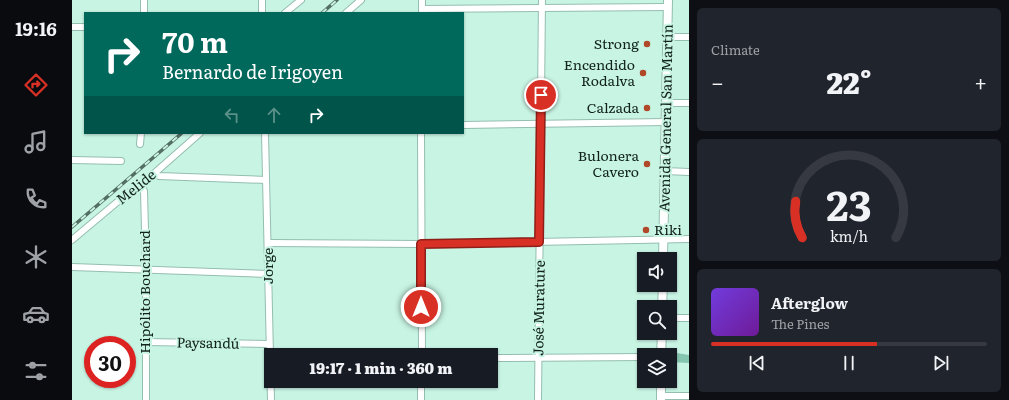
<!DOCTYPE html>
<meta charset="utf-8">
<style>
:root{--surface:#171b24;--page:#20242c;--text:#f1f3f6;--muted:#9ea1a6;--line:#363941;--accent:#d93025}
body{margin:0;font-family:Literata,serif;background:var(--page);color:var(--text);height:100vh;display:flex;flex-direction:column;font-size:15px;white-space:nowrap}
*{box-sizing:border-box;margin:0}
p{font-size:13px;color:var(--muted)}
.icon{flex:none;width:22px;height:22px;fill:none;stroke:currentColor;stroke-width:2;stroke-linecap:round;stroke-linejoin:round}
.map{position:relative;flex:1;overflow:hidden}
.side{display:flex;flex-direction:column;gap:8px;padding:8px;background:#0d0f14;width:320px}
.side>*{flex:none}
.banner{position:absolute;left:12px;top:12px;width:380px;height:122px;border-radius:0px;box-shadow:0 1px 3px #0004;background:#00695c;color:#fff;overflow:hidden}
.tools{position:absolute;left:565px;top:252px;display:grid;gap:8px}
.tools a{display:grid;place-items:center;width:40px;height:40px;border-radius:0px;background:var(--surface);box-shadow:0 1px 3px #0004;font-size:20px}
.speed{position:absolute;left:12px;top:336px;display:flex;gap:8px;font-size:20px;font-weight:700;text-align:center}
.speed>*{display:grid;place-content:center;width:52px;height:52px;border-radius:50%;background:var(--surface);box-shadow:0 1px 3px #0004;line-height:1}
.speed .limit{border:6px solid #d22;background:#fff;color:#111}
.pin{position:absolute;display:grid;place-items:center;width:34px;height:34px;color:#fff;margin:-17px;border:2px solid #fff;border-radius:50%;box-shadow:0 1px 4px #0007}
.me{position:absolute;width:44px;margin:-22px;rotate:0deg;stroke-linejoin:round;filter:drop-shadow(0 0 3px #0008)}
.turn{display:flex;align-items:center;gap:14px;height:84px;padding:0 12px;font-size:18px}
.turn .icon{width:52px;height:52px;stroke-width:2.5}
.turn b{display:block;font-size:28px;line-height:34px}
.lanes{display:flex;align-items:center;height:38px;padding:0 12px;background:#0003;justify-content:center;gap:20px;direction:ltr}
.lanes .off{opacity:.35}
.big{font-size:30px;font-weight:800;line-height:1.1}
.side .widget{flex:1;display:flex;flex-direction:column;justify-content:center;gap:6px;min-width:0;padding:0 14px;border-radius:6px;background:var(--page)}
.side .dial{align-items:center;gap:0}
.dial svg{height:104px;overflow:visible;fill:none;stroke:var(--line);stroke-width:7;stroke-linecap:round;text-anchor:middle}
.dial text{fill:var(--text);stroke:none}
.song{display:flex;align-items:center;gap:12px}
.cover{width:48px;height:48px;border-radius:6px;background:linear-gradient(135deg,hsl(260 70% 55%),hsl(280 70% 35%))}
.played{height:4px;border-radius:2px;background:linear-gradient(90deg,var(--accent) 60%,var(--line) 60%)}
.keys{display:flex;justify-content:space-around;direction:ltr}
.heat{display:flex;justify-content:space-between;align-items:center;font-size:22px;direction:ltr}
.trip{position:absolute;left:192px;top:348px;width:234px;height:40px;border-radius:0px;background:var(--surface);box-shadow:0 1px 3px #0004;font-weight:800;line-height:40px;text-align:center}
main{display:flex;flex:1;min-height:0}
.tab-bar{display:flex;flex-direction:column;width:72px;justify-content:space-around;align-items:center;background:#090b0e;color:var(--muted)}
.tab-bar .icon{width:28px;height:28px}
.tab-bar .active{color:var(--accent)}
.tab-bar b{font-size:18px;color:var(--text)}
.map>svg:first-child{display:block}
</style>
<main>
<nav class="tab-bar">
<b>19:16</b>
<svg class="icon active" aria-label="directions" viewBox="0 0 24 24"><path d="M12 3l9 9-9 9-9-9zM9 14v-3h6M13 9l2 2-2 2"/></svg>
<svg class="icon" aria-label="music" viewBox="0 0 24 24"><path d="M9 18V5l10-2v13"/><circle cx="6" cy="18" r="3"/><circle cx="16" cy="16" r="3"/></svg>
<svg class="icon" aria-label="phone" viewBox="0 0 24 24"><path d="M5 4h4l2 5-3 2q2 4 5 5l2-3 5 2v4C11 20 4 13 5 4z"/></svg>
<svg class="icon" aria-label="climate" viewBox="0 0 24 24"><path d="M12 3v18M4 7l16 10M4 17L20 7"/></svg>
<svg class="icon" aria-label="car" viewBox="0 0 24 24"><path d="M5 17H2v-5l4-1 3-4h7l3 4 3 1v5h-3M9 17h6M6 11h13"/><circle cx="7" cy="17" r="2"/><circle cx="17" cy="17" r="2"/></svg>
<svg class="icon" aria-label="filters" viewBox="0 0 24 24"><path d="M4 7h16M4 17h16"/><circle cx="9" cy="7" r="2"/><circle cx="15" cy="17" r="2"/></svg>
</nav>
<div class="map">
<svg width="617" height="400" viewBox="0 0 617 400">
<rect width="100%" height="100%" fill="#c8f4e4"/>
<!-- green -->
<polygon fill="#85c6b0" points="599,352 617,355 617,363 598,362"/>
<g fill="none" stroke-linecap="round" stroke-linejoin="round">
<!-- street casing -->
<g stroke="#94beb0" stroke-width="8">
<g id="street">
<polyline points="190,0 190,13"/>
<polyline points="350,0 350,11"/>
<polyline points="350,9 596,7"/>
<polyline points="72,13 72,0"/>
<polyline points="213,13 229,0"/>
<polyline points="274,13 289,0"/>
<polyline points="0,27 13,27"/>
<polyline points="595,37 617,37"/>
<polyline points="595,103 617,103"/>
<polyline points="391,125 594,122"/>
<polyline points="193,133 199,400"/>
<polyline points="349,133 350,355"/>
<polyline points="68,144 69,133"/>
<polyline points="0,160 49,161"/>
<polyline points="593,171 617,172"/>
<polyline points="82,174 87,176 194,180"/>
<polyline points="69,185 72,191 74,270 74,400"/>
<polyline points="0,240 56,193 69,185 128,133"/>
<polyline points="196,243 349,244 617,239"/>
<polyline points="0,267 196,274"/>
<polyline points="598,318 617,318"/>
<polyline points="74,342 197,344"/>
<polyline points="419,358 572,357"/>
<polyline points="589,396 617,396"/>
<polyline points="349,400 349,381"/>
<polyline points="466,400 470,0"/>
</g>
</g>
<!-- secondary casing -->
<g stroke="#94beb0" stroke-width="10">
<g id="secondary">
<polyline points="591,259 596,0"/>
<polyline points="590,307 591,285"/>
<polyline points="589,355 590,333"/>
<polyline points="589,400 589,381"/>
</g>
</g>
<!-- street -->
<use href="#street" stroke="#fff" stroke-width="6"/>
<!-- secondary -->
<use href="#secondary" stroke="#fff" stroke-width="8"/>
<!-- rail casing -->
<g stroke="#536e64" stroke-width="3.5">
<g id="rail">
<polyline points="250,13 265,0"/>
<polyline points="0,227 110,133"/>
</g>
</g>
<!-- rail -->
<use href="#rail" stroke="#c8f4e4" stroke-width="2" stroke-dasharray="6" stroke-linecap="butt"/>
</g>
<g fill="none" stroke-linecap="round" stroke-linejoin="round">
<!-- route casing -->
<g stroke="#8d1f18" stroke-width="10">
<polyline id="route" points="349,307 349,244 467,242 469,95"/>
</g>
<!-- route -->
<use href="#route" stroke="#d93025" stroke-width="7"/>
</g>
<!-- markers -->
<g fill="#b04828" stroke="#c8f4e4" stroke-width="1.5">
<circle cx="575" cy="44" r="4"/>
<circle cx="571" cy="73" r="4"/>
<circle cx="575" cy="108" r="4"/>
<circle cx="575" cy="164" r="4"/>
<circle cx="574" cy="230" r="4"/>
</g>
<g text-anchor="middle" stroke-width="4" stroke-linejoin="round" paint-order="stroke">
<!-- poi labels -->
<g font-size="14" fill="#11221c" stroke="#c8f4e4" text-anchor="end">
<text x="567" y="49">Strong</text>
<text x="563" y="70">Encendido<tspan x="563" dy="16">Rodalva</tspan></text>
<text x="567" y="113">Calzada</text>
<text x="567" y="161">Bulonera<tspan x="567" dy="16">Cavero</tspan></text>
<text x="582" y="235" text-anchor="start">Riki</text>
</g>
<!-- street labels -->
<g font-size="14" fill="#11221c" stroke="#c8f4e4">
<text transform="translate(594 118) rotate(-89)" y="5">Avenida General San Martín</text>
<text transform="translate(64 187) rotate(-39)" y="5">Melide</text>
<text transform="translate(196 266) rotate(-90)" y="5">Jorge</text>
<text transform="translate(73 292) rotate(-90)" y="5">Hipólito Bouchard</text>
<text transform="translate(467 308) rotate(-89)" y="5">José Murature</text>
<text transform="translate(136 343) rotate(1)" y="5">Paysandú</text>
</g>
</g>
</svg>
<div class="tools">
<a><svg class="icon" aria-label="sound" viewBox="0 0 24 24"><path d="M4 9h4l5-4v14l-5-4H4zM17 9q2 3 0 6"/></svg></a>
<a><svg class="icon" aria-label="search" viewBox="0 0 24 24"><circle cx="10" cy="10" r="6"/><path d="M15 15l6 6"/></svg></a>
<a><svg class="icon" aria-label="layers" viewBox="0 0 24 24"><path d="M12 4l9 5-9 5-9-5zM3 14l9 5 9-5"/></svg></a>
</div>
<div class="speed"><div class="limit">30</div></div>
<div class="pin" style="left:469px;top:95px;background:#d93025"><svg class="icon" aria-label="arrive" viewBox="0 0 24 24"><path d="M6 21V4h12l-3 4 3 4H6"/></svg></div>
<svg class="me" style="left:349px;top:307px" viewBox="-20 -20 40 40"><circle r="17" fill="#d93025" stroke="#fff" stroke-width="3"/><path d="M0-11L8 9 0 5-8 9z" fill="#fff"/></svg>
<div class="trip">19:17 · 1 min · 360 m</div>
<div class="banner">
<div class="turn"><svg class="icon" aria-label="right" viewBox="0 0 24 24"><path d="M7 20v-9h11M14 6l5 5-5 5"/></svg><div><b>70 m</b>Bernardo de Irigoyen</div></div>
<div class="lanes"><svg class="icon off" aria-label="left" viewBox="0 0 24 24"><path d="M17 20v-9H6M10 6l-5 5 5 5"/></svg><svg class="icon off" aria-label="ahead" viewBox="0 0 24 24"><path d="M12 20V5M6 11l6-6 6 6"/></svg><svg class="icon" aria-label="right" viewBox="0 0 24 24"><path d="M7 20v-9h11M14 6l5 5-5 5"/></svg></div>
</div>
</div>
<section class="side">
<div class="widget"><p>Climate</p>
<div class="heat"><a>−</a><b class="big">22°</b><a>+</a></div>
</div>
<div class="widget dial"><svg viewBox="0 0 100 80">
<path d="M14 69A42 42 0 1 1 86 69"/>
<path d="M14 69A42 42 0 0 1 9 41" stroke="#d93025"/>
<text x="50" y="56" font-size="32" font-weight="700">23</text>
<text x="50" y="72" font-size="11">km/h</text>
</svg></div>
<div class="widget">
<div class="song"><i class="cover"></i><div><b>Afterglow</b><p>The Pines</p></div></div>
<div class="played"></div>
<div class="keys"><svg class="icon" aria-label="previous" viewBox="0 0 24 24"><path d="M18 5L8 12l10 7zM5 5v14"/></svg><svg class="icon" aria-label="pause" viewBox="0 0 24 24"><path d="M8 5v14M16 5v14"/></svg><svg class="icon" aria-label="next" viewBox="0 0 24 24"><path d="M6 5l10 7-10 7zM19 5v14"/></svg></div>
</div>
</section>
</main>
